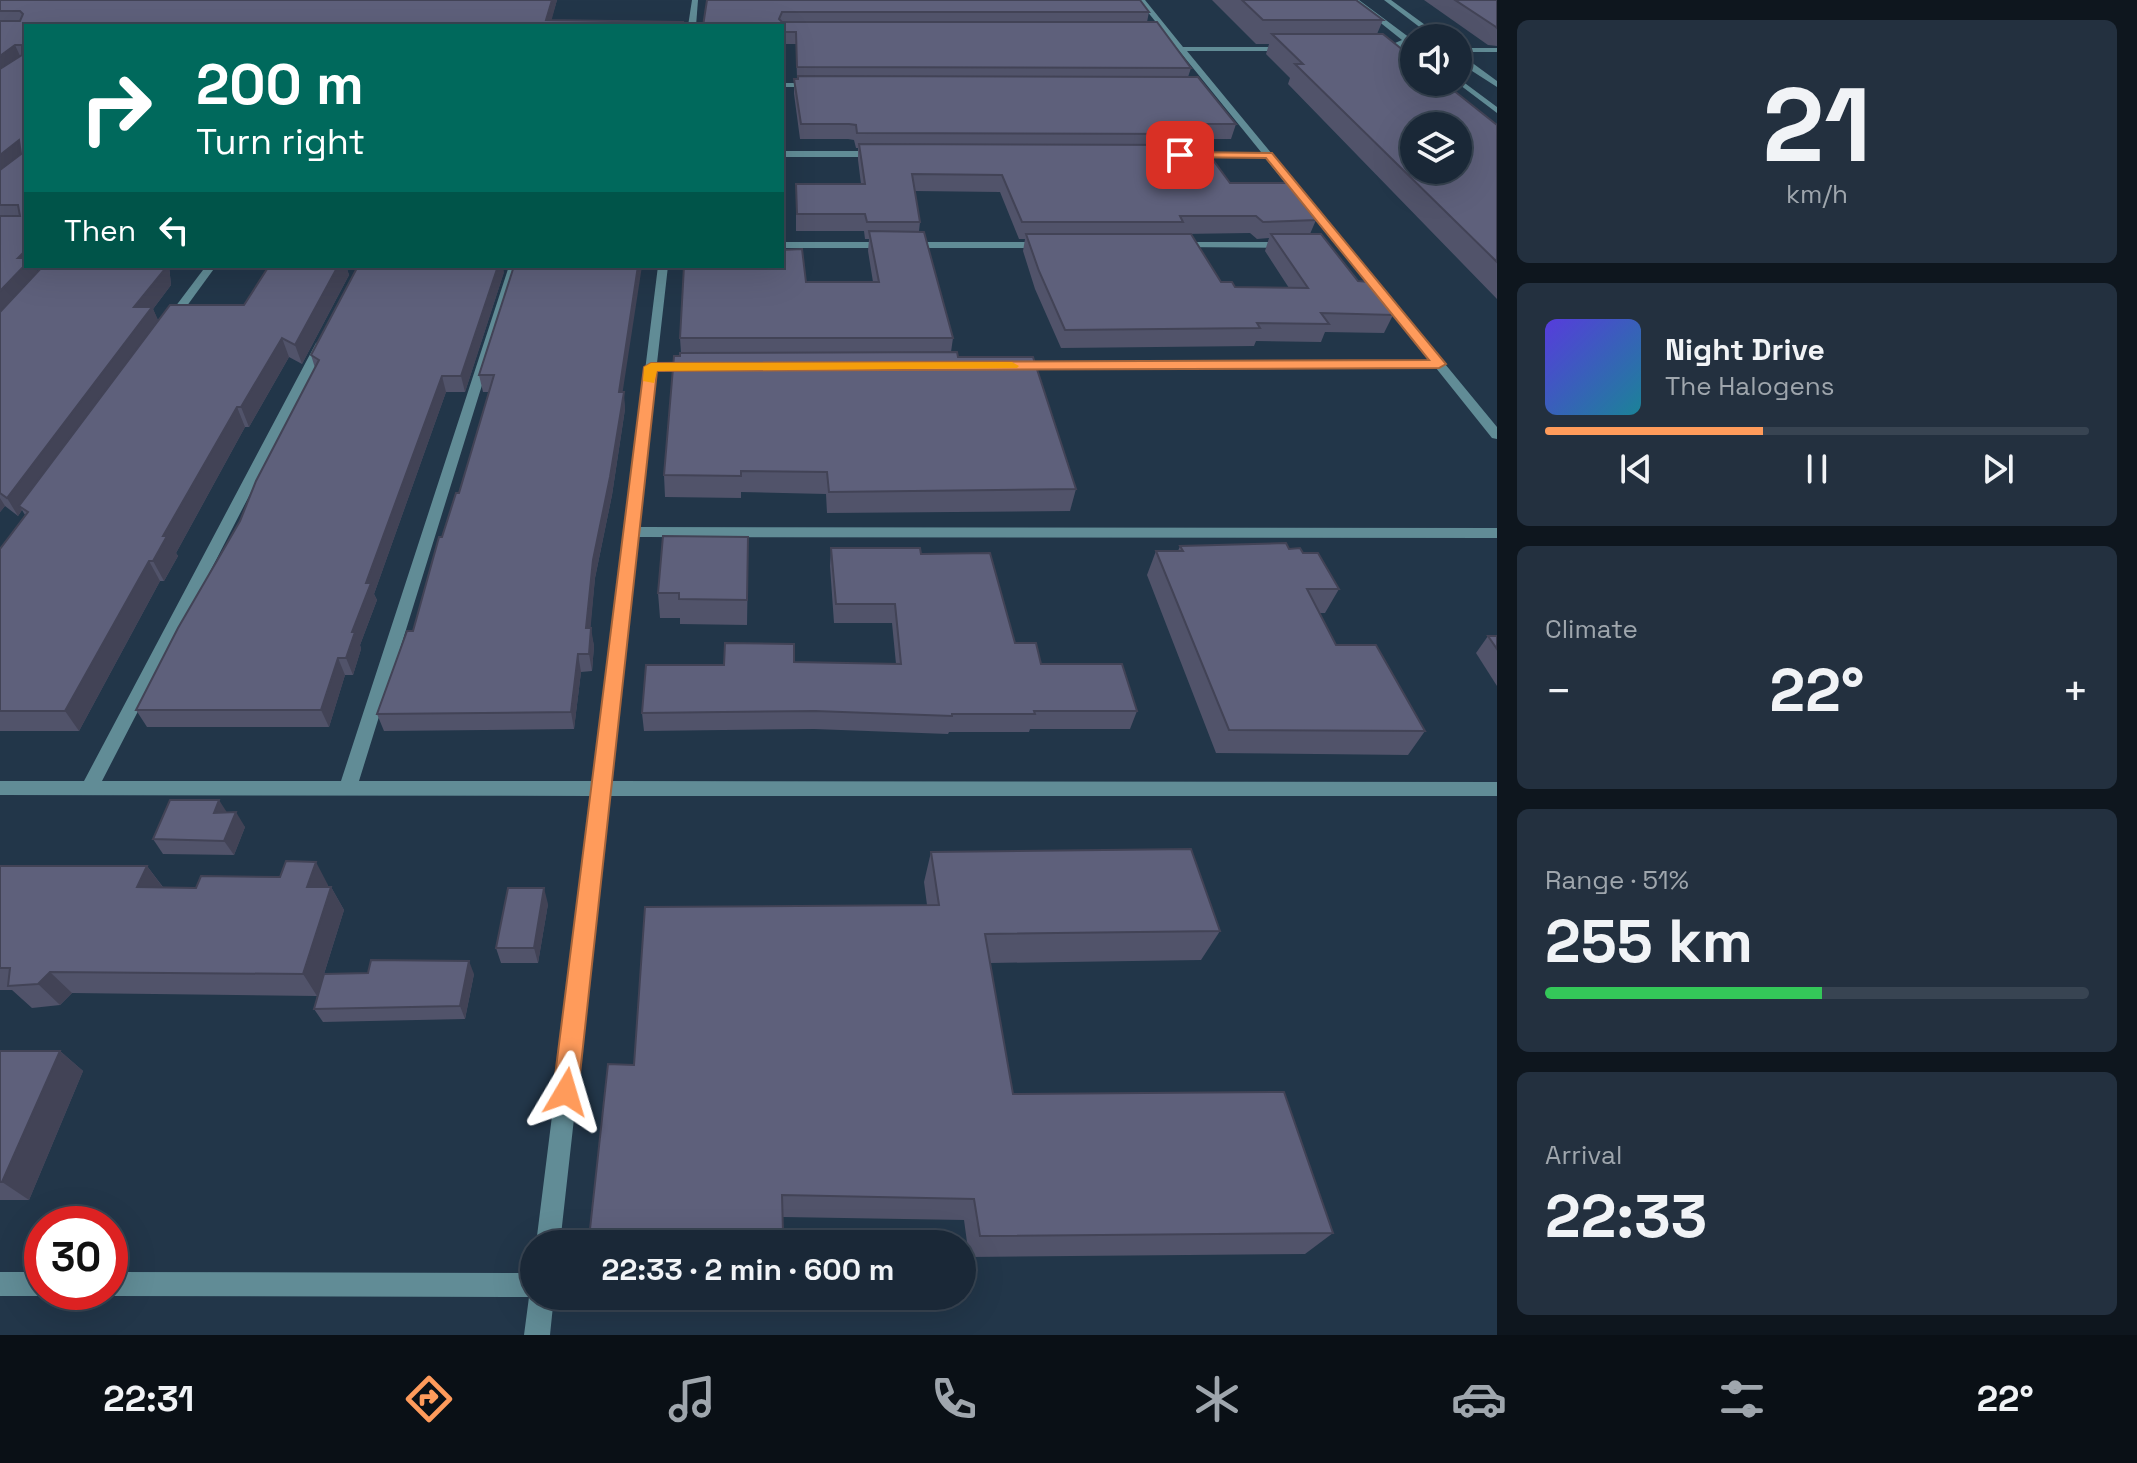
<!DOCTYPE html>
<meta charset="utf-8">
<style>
:root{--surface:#1a2837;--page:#23303f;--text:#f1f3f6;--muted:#9fa6ad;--line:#384452;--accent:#ff9b5b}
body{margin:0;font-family:"Space Grotesk",sans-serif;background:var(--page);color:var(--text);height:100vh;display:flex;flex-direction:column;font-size:30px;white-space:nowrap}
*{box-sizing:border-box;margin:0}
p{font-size:26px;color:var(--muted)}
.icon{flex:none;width:44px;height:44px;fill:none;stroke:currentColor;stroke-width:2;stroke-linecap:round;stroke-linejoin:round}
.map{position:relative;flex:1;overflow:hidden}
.sheet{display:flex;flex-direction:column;gap:20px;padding:20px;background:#0e161e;width:640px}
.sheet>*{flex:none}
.guide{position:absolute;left:24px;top:24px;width:760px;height:244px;border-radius:0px;box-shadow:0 8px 32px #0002,0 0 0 2px var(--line);background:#00695c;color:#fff;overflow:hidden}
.fabs{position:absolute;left:1400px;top:24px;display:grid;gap:16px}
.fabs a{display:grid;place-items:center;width:72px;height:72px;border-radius:50%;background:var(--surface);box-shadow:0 8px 32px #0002,0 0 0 2px var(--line);font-size:40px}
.speed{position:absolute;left:24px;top:1206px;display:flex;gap:16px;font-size:40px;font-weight:700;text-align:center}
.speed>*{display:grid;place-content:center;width:104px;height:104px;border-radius:50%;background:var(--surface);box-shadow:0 8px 32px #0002,0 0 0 2px var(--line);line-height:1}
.speed .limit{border:12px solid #d22;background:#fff;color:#111}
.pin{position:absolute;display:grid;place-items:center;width:68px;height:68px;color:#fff;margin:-34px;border-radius:16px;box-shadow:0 4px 12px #0006}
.me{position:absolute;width:88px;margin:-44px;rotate:7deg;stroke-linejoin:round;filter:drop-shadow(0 0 6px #0008)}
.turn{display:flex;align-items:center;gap:28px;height:168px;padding:0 40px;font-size:36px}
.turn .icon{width:104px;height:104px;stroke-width:2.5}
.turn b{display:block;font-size:56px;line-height:68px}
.then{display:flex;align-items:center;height:76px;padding:0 40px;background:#0003;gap:16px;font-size:30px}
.big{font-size:60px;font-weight:800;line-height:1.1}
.sheet .widget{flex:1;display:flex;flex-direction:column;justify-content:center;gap:12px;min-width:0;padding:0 28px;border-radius:12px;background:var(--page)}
.sheet .dial{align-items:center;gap:0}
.dial b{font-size:104px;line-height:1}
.song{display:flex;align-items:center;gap:24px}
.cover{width:96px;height:96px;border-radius:12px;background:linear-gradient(135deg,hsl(250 70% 55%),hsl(190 70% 35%))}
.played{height:8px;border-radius:4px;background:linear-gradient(90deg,var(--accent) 40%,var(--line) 40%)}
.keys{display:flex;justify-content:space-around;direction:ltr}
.heat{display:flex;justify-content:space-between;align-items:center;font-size:44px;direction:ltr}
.charge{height:12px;border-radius:6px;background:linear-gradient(90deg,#34c759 51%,var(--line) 0)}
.trip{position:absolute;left:520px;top:1230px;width:456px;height:80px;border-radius:40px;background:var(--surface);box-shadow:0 8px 32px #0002,0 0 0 2px var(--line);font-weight:800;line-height:80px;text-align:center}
.tab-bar{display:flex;height:128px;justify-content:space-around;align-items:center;background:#0a1016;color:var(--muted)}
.tab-bar .icon{width:56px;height:56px}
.tab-bar .on{color:var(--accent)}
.tab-bar b{font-size:36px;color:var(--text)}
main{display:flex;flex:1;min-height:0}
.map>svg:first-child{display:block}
</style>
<main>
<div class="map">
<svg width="1497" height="1335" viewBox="0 0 1497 1335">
<rect width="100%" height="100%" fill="#223649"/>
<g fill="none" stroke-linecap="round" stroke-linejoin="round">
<!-- minor -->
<g fill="#618c96" fill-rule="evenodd">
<polygon points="692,0 698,0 696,26 688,26"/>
<polygon points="1138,0 1145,0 1183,47 1290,47 1287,51 1187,51 1497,427 1497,439 1492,438 1436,368 1013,368 1011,366 1017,362 1430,361 1265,158 1185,157 1185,153 1188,152 1261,152"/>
<polygon points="1467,48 1497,48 1497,52 1464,52"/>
<polygon points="782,83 814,83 818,85 814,87 782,87"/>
<polygon points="782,151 880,151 884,154 880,157 782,157"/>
<polygon points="782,242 1044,242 1049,245 1044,248 782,248"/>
<polygon points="1179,242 1288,242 1293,245 1288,248 1175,247 1175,243"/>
<polygon points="206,266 216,266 173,325 165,325 163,323"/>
<polygon points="509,266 519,266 359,781 594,781 658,266 668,266 657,363 693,363 699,367 693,371 657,371 639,527 1497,528 1497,538 638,537 611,781 1497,782 1497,796 610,796 560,1244 536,1244 592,796 0,795 0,781 84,781 316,343 322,340 328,343 102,781 341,781"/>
<polygon points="0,1272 42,1272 42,1292 51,1292 42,1296 0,1296"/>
<polygon points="110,1272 534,1273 534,1296 554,1296 550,1335 524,1335 529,1297 110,1296 101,1292 110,1292"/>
</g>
<!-- tertiary -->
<g fill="#618c96" fill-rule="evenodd">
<polygon points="1352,0 1359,0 1410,38 1410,42 1403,45 1414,52 1414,57 1395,47 1395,43 1402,40"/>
<polygon points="1384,0 1391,0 1443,38 1434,38"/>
<polygon points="1458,43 1473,54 1467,59 1497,81 1497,87 1458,62 1458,58 1464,54 1458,49"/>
<polygon points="1458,78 1497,107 1497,113 1456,82 1458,82"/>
</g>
</g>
<!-- wall -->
<g fill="#51536a" fill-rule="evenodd">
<polygon points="0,0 557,0 551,20 26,26 26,266 35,266 38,272 43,266 169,266 171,285 153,309 158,321 244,305 269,266 346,266 349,275 302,364 289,357 249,427 245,427 176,553 178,556 164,581 160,581 79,731 0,731 0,549 25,515 22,510 18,516 5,506 0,512"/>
<path d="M707,0L1149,12L1147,22L1191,68L1188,77L1236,124L1231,139H1192L1191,145L1230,183L1316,220L1310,234L1393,315L1384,333L1325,332L1321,342L1256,341L1254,346L1061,348L1035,289L1023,251L1025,239H1019L1000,192L914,191L920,222L919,231L953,338L951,352L958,357L1076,489L1070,511L827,513L826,494L741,492V498L665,497L664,475L680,356L681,353L680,338L806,282H873L868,251L869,239H865L864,231H796V184H861L858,160V148H856L854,140L848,139H800L794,94V79H797L796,44H782V26ZM1250,233L1257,239L1269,238L1265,251L1289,288L1235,287L1221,282L1180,234Z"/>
<polygon points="1212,0 1356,0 1383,20 1377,34 1497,125 1497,299 1288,84 1290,78 1266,54 1269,44 1256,44"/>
<polygon points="1424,0 1497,0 1497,46 1488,45"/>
<polygon points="514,266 623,392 625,409 612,495 595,578 590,628 594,646 592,671 581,672 574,729 384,731 377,714 413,631 442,537 459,493 489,392 483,392 479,375"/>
<polygon points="504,272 465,392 446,392 374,594 377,600 360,645 361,649 353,675 345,675 329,727 147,727 136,710 240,521 315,368 311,355"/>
<polygon points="1180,546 1289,549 1303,553 1339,589 1325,613 1319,613 1336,645 1425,731 1408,755 1216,753 1147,575 1156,551 1178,551"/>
<polygon points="831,548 921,554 1015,643 1041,664 1137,711 1130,729 1030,729 1029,732 949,732 948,734 814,729 644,731 642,713 724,665 794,662 896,664 892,623 834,623 830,566"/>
<polygon points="748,562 747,625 680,624 680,618 660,618 658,593"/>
<polygon points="1488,636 1497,636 1497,686 1476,653"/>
<polygon points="227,812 245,827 234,855 163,854 153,839"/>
<polygon points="931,852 1220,931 1201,960 990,963 1013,1094 1333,1233 1305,1254 969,1257 964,1220 783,1217 782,1244 595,1244 590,1229 634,1065 927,905 924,882"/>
<polygon points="0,866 147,866 163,887 196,888 328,885 328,887 331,887 344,910 324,974 474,974 465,1019 323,1022 314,1009 317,996 72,993 60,1005 32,1008 12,990 0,990"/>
<polygon points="548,904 538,963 501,963 496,948"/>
<polygon points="0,1051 60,1051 83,1071 29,1200 0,1200"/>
</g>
<!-- shaded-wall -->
<g fill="#424356">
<polygon points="552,0 557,0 550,26 546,20"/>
<polygon points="15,45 21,58 0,74 0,56"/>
<polygon points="19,140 26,155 0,175 0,155"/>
<polygon points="26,250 26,266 35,266 39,274 0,317 0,291 18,258"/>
<polygon points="164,266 169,266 171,285 153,309 160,324 19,506 22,510 18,516 7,498 134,307"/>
<polygon points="338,266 346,266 349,275 302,364 295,345"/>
<polygon points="498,266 503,266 504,272 465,392 461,376"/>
<polygon points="638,266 642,266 620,409 619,392"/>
<polygon points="282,338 289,357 249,427 241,407"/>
<polygon points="442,376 446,392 374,594 377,600 360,645 361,649 353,675 346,658 352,632 366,583"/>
<polygon points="624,392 625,409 612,495 595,578 589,646 586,628 593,560"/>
<polygon points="237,407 245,427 176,553 178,556 164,581 153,561 163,536"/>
<polygon points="0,498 5,506 0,512"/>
<polygon points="149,561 160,581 79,731 65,711"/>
<polygon points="591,628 594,646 592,671 589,654"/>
<polygon points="578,654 581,672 574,729 571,712"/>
<polygon points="338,658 345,675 329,727 321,710"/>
<polygon points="219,800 228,814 214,813"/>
<polygon points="236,812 245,827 234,855 224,841"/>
<polygon points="316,862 328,885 320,910 307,887"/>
<polygon points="147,866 164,889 137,887"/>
<polygon points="331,887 344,910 317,996 303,974"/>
<polygon points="544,888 548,904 538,963 534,948"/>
<polygon points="469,961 474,974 465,1019 460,1006"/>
<polygon points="50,972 72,993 60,1005 38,984"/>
<polygon points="60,1051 83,1071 29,1200 2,1182"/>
</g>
<!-- building -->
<g fill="#5e607b" stroke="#424356" stroke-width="2" fill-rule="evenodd">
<polygon points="0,0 552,0 546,20 683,22 682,26 26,26 26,250 18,258 26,258 26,264 0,291 0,216 20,216 18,205 0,205 0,170 21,154 19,140 0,155 0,69 22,55 22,45 15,45 0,56 0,21 20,21 23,14 20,11 0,11"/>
<polygon points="707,0 1140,0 1149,12 782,12 779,19 782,22 1157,22 1191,68 797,67 796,32 782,32 782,26 703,26"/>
<polygon points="1242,0 1356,0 1383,20 1263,20"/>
<polygon points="1455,0 1497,0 1497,28 1496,27"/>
<path d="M1272,34H1383L1414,59V82H1443L1497,125V262L1295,64H1303ZM1414,126H1458V170H1414Z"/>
<polygon points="798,76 1198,77 1236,124 1187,124 1194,134 857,133 856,125 849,124 801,124 794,79 798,79"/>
<polygon points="859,144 1202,145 1230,183 1287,183 1316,220 1263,222 1256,216 1180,216 1183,222 1022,222 1002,175 912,174 920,222 867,222 865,214 797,214 796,184 865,184"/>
<polygon points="869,231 924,232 953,338 680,338 684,266 782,266 782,250 802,249 806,282 879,282"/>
<polygon points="1026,234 1191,234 1221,282 1232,282 1235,287 1308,288 1271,234 1321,234 1358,281 1370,282 1393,315 1321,313 1329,324 1257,323 1260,328 1065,330 1039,271"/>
<polygon points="43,266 164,266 165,269 134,307 152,307 7,498 0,493 0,312"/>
<polygon points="269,266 338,266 295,345 282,338 241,407 237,407 163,536 167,536 153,561 149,561 65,711 0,711 0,549 28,512 19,506 170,305 244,305"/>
<polygon points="358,266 498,266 461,376 442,376 366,583 371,583 352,632 355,632 346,658 338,658 321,710 136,710 178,628 240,521 256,481 319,360 311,355"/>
<polygon points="514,266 638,266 619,392 624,392 610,477 593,560 586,628 591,628 589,654 578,654 571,712 377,714 407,631 413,631 439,537 442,537 456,493 459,493 494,375 479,375"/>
<polygon points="957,352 958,357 1033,357 1076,489 829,492 827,472 741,471 741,476 664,475 674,356 680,356 680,353"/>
<polygon points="663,536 748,537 747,600 679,599 679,593 658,593"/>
<polygon points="1286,543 1289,549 1300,548 1303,553 1318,553 1339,589 1307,589 1336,645 1376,645 1425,731 1229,730 1156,551 1183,551 1180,546"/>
<polygon points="831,548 920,548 921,554 990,553 1015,643 1036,643 1041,664 1122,664 1137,711 1034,711 1035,714 952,714 952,716 815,711 642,713 646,665 724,665 725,643 794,644 794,662 901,664 895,604 836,604"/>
<polygon points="1488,636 1497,636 1497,649"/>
<polygon points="170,800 219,800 214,813 236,812 224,841 153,839"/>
<polygon points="1191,849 1220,931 985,934 1013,1094 1284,1092 1333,1233 980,1236 974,1199 782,1195 783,1232 590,1229 608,1064 634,1065 645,907 939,905 931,852"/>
<polygon points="286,861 316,862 307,887 331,887 303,974 50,972 38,984 8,986 10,968 0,968 0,866 147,866 137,887 196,888 201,876 280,877"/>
<polygon points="508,888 544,888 534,948 496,948"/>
<polygon points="371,960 469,961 460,1006 314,1009 324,974 368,973"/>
<polygon points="0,1051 60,1051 2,1182 0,1182"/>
</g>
<!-- route -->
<polygon fill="#ff9b5b" stroke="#a6653b" stroke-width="2" points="1180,152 1272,153 1446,364 1439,368 657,371 578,1092 575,1101 566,1105 557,1101 553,1092 644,367 651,363 1429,360 1266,158 1176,157 1176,153"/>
<!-- slow -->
<polygon fill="#f59e0b" points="1012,362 1019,366 1017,368 657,371 654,383 643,381 644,367 651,363"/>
</svg>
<div class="fabs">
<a><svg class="icon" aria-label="sound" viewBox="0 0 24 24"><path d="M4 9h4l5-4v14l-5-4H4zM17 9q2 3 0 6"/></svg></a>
<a><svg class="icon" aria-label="layers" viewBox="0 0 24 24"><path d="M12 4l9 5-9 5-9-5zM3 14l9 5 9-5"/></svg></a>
</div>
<div class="speed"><div class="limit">30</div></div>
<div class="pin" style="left:1180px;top:155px;background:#d93025"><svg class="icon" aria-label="arrive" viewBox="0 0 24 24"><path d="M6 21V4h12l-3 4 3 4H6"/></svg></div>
<svg class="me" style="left:566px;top:1092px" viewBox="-20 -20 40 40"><path d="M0-17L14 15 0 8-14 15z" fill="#ff9b5b" stroke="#fff" stroke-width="4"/></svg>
<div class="trip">22:33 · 2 min · 600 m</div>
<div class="guide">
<div class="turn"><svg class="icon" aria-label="right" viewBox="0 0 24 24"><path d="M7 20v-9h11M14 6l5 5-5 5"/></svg><div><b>200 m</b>Turn right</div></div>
<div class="then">Then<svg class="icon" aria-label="left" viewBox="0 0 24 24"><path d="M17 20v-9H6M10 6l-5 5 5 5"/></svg></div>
</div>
</div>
<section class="sheet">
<div class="widget dial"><b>21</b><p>km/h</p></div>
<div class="widget">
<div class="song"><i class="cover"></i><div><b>Night Drive</b><p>The Halogens</p></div></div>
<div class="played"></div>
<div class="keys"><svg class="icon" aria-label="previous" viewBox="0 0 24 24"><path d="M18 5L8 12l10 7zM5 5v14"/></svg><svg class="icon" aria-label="pause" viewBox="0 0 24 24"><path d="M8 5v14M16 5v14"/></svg><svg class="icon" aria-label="next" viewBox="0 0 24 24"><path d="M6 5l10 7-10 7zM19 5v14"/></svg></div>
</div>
<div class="widget"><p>Climate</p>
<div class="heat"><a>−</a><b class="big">22°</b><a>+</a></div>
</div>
<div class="widget"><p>Range · 51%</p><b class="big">255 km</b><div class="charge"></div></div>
<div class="widget"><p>Arrival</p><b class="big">22:33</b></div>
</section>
</main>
<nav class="tab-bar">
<b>22:31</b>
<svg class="icon on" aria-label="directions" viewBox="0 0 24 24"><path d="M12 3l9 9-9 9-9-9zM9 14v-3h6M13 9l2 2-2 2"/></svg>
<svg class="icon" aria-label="music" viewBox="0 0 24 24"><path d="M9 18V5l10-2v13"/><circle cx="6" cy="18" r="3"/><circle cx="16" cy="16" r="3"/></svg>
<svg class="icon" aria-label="phone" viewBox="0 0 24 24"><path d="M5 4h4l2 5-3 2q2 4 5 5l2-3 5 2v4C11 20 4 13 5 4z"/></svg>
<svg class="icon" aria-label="climate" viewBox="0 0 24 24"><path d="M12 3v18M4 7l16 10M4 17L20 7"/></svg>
<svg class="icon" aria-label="car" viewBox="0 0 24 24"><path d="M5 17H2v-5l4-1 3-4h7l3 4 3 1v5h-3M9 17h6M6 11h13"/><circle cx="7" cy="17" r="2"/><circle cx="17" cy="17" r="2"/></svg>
<svg class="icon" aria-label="filters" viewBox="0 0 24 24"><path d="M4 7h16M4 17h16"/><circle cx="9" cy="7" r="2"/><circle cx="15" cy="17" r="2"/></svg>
<b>22°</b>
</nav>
